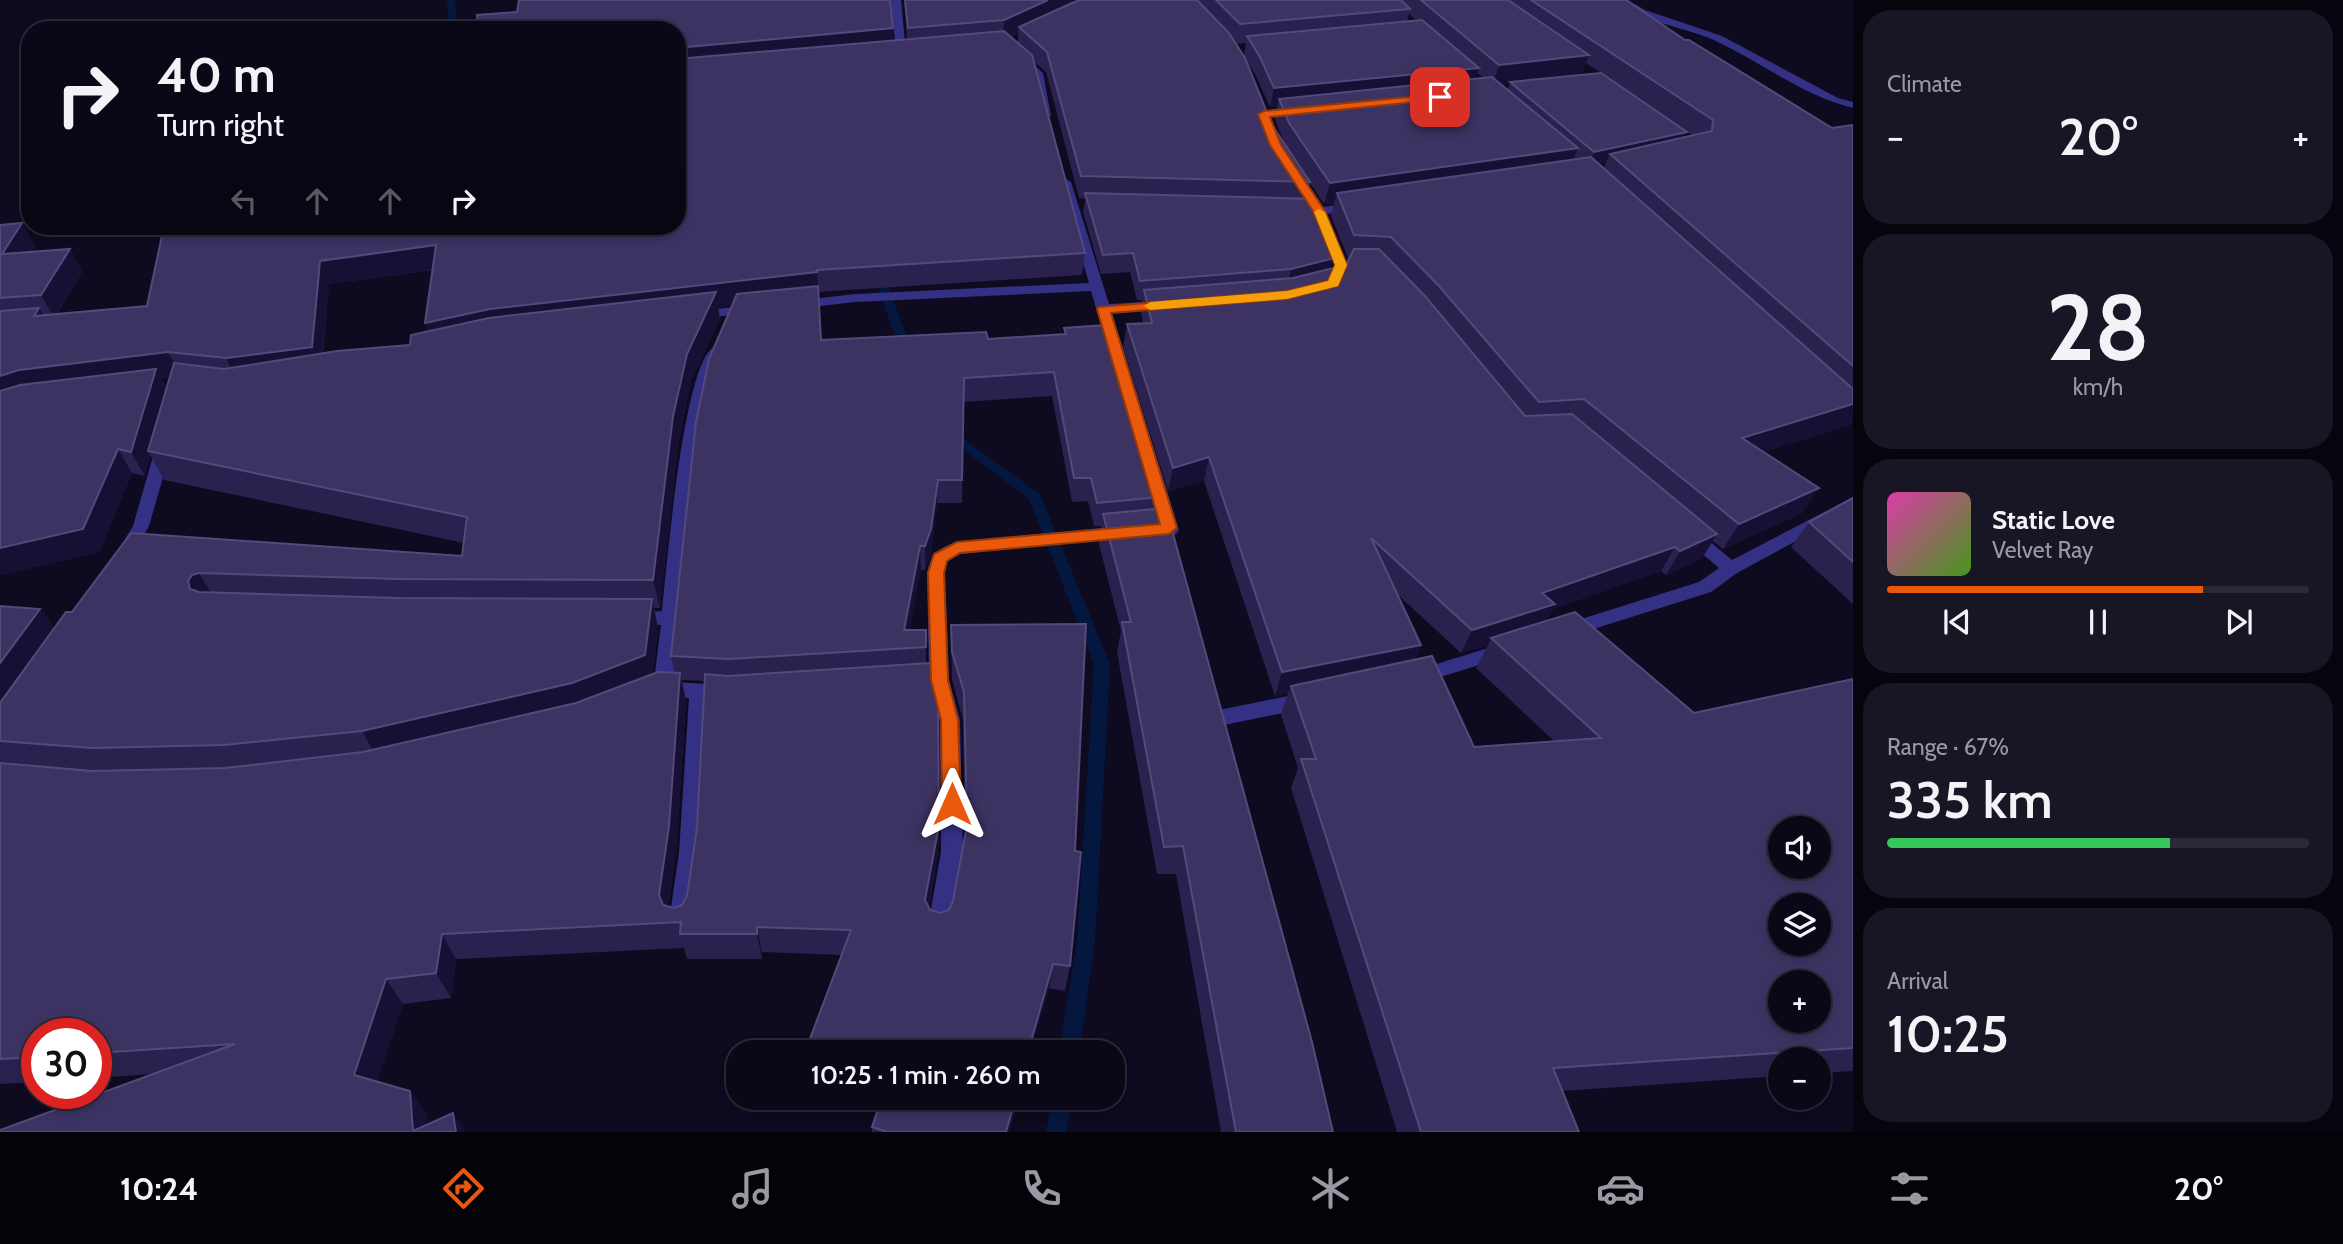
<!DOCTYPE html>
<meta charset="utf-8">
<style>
:root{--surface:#0a0817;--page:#181624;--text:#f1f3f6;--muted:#999aa1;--line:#2a2936;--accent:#ea580c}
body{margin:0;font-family:Cabin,sans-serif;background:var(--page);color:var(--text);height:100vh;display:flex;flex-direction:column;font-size:26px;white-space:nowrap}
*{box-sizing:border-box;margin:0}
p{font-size:23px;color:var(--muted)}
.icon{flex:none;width:38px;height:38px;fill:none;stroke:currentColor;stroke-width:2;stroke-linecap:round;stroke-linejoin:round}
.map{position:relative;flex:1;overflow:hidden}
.panel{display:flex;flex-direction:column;gap:10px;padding:10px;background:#06040d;width:490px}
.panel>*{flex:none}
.banner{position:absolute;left:21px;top:21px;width:665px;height:214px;border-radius:28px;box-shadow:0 4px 10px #0003,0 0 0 2px var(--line);background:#0a0817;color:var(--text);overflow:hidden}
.buttons{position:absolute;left:1768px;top:816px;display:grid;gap:14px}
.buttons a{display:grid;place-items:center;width:63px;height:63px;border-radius:50%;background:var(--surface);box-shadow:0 4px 10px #0003,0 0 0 2px var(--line);font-size:35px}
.speed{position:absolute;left:21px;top:1018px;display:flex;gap:14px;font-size:35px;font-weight:700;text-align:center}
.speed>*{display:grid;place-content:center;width:91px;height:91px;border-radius:50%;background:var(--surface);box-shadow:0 4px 10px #0003,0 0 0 2px var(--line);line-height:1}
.speed .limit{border:10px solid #d22;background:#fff;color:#111}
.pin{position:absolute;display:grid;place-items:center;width:60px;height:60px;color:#fff;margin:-30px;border-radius:14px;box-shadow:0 4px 10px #0006}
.me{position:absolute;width:77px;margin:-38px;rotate:0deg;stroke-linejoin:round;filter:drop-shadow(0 0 5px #0008)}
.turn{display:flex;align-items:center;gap:24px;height:147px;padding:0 21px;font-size:32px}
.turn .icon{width:91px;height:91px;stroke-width:2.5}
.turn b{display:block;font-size:49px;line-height:60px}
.lanes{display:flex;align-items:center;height:66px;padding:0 21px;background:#0003;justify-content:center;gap:35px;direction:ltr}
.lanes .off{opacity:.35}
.big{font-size:52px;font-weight:600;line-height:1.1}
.panel .widget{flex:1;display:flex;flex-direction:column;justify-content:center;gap:10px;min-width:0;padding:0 24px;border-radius:28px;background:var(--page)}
.panel .dial{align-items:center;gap:0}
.dial b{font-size:91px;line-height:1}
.song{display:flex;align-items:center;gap:21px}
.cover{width:84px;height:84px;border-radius:10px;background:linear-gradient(135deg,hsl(320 70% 55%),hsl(100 70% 35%))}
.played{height:7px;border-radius:4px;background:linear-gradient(90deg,var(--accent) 75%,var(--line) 75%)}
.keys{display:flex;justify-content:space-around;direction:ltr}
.heat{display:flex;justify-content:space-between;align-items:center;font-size:38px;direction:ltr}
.charge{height:10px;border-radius:5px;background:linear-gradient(90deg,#34c759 67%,var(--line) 0)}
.trip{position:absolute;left:726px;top:1040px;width:399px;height:70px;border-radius:28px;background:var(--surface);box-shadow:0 4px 10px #0003,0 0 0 2px var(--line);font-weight:600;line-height:70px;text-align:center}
.menu{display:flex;height:112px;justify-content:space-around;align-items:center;background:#040309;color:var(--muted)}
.menu .icon{width:49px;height:49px}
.menu .on{color:var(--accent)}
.menu b{font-size:32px;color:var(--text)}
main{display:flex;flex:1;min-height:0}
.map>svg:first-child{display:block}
</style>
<main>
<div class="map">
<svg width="1853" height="1132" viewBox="0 0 1853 1132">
<rect width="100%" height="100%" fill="#0e0a1f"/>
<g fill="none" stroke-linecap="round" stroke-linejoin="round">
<!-- stream -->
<g fill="#04183f" fill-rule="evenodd">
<polygon points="447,0 455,0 457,30 449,30"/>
<polygon points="877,267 882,270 913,353 911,356 903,356 901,353 872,270"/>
<polygon points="947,427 1040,494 1110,664 1095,942 1079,1052 1059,1052 1077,942 1094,664 1029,499 943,434 941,431 943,428"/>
<polygon points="1052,1097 1072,1097 1066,1132 1046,1132"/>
</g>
<!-- minor -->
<g fill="#343084" fill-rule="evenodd">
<polygon points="891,0 901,0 906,53 901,56 896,53"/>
<path d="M1616,0H1628L1645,10L1722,36L1838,98L1853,102V108C1804,96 1762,63 1716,41C1684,26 1643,24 1616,0Z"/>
<polygon points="1015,55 1023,55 1043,73 1051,116 1041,114 1033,74 1015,59"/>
<polygon points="1300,108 1306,111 1304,113 1263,117 1257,114 1263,111"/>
<polygon points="1295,170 1299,171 1323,207 1355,202 1361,206 1355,210 1327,214 1348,265 1339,286 1329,288 1322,284 1328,280 1334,265 1314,215 1299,215 1293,211 1299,207 1310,207 1289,174"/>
<polygon points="1065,178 1071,182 1109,304 1163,301 1170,305 1163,309 1112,313 1179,530 1176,534 1170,536 1161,530 1091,291 855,302 795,309 788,305 795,301 855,294 1089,283 1059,182"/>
<polygon points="753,305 760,309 758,312 697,319 690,315 697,311"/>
<path d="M715,347L722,351L710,382L697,445L673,682L726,685L733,688L736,693L733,698L708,699L701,853L691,921L688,928L680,931L672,928L669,921L679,853L689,698L656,694L653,689L661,625L626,623L623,618L626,613L662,611C666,574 684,355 715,347Z"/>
<polygon points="164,441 172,446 149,526 131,558 119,558 116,554 133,526 156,446"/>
<polygon points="1853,497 1853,510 1737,573 1711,592 1568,637 1562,635 1559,630 1562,625 1699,582 1719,568 1685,539 1682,535 1685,531 1697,531 1732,560"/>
<path d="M1124,526L1133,532L1130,536L961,554L947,561L945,573L949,680L960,720L963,852L950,926L947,933L939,936L931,933L928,926L941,852L940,720L932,688L904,687L901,682L904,677L929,673L927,573C931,555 939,547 957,542Z"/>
<polygon points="1504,643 1511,645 1513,650 1511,655 1418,684 1411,682 1409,677 1411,672"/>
<polygon points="1308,692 1315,695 1318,700 1315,705 1308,708 1219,726 1212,724 1209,718 1212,712 1219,710"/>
</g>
</g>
<!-- wall -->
<g fill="#2a214f" fill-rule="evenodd">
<path d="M904,0H1626L1685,40L1832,128L1853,125V420L1850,425L1763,452L1802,513L1723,549L1713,541L1702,558L1666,575L1661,571L1552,609L1546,621L1694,713L1853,679V1071L1818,1073V1059H1780V1076L1562,1091L1579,1132H1397L1291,788L1298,768L1281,715L1288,693L1275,696L1204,481L1168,491L1123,347L1127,324L1143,323L1141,313L1142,300H1137L1130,272L1101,274L1083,212L1085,199L1079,198L1046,72L1034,62L1085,253L1082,275L818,292L821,340L988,339L1064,334V328L1160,497L1158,509L1333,1132H1221L1176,874H1157L1117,652L1121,631L1099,544L1101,526H1094L1088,501L1072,502L1052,396L963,402L962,503H937L931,553L925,570H921L909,630H926V663L939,825L938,852L929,907L930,910L940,913L949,910L953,901L965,834L963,720L952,680L951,625L1070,966L1065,991L842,955L762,952V959H687L684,948L456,959L451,998L403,1004L377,1081L427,1113V1124L466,1132L152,1074L96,1078V1034H37V1082L0,1084V606L40,609L54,628L72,612L131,533L462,556L464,543L164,480L150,455L145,476L132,473L99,552L0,575V225L22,223L35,246L31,252L70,249L82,272L57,314L147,306L677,226L893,41L907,39ZM1409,14L1417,21H1407ZM1018,33V43L1011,37ZM1246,43L1244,55L1237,44ZM1246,60L1256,76L1270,107L1277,106L1275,119L1284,142L1272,125ZM1586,63L1601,73L1581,75ZM1477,73L1484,78L1475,79ZM1510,83L1507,90L1501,84ZM1687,132L1692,135L1685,137ZM1606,162L1604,168L1599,164ZM1310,183L1324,204L1334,203L1331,216L1348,258H1349L1346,265L1329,270L1336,246L1306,199ZM432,270L425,323L428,331L410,345L323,354L329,284ZM732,305L671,656L674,672L653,674L658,628L654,608H660L678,445L691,381L720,319L718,307ZM170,377L167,389L161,378ZM1397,594L1461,653L1488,645L1476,668L1554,741L1474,747L1415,660L1421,645ZM682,680L705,681L697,827L687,896L682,905L674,908L668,906L676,853L686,701Z"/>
<polygon points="1853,498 1853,604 1791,547 1809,522"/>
<polygon points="864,1097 1019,1097 1009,1132 872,1132 872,1127 880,1103"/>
</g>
<!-- shaded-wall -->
<g fill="#181034">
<polygon points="1048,0 1105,0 1019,27 1018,33 1003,40 1004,20"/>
<polygon points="893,28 893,49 677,68 677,48"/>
<polygon points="1589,55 1581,76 1492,85 1499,65"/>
<polygon points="1479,68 1473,87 1279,99 1277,106 1270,107 1274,88"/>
<polygon points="1687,132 1681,146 1610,154 1606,162 1589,166 1594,152"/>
<polygon points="1578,148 1570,169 1337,193 1334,203 1324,204 1330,183"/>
<polygon points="22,223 35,246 16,276 2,254"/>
<polygon points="436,245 443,268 329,284 321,370 237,381 226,358 320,261"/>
<polygon points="1336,246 1331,265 1326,278 1287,288 1291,269"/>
<polygon points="70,249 82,272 54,318 41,295"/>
<polygon points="817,272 823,364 818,295 718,307 720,319 691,381 678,445 660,608 653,580 433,346 425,323 490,309"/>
<polygon points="39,308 53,331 34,316"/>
<polygon points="168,352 181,375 161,378 168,392 148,451 150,455 145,476 131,452 0,404 0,376 19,370"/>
<polygon points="1853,404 1853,420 1850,425 1727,463 1742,438"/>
<polygon points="118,449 132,473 99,552 0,575 0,548"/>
<polygon points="1209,457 1204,481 1168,491 1173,468"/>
<polygon points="938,480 937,503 931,553 925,570 925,546"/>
<polygon points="1819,488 1802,513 1723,549 1739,524"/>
<polygon points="1717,534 1702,558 1666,575 1680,551"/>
<polygon points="920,546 921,570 906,648 904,630"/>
<polygon points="1675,547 1661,571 1552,609 1542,628 1491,638 1488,645 1461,653 1472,630 1542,593"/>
<polygon points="199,573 216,601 190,589 188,581 192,575"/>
<polygon points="652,599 658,628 652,683 377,758 362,731"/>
<polygon points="40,609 61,637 0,723 0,663"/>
<polygon points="1421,645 1411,669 1291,686 1288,693 1275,696 1282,672"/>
<polygon points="680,673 686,701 676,853 666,921 659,895"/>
<polygon points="939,825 938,852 925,926 925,900"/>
<polygon points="757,927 762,952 762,959 757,934"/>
<polygon points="442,934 456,959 451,998 436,973"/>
<polygon points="1053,964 1049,989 1031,1052 1028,1052"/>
<polygon points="386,979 403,1004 372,1097 354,1075"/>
<polygon points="410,1091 427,1113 428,1132 413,1131"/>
<polygon points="1016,1097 1019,1097 1009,1132 1006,1132"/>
<polygon points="453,1113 466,1132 456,1132"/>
</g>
<!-- building -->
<g fill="#3c3362" stroke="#534a7b" stroke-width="2" fill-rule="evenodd">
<polygon points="519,0 890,0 893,28 677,48 677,30 478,30 477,15 517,12"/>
<polygon points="905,0 1048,0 1004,20 908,28"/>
<polygon points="1080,0 1197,0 1229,33 1245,58 1272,125 1310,182 1081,176 1047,52 1019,27 1072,3"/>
<polygon points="1216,0 1401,0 1410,9 1240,24"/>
<polygon points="1421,0 1508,0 1589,55 1499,65"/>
<polygon points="1531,0 1626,0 1685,40 1689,40 1832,128 1853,125 1853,366 1610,154 1712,131 1713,120"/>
<polygon points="1422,20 1479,68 1274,88 1260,57 1247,36"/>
<polygon points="1004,31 1032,55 1085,253 817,270 817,272 490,309 425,323 436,245 320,261 312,347 226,358 168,352 19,370 0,376 0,311 39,308 34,316 147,306 164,226 677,226 677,59"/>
<polygon points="1601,73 1687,132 1594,152 1510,82"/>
<polygon points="1492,77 1578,148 1330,183 1289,123 1279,99"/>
<polygon points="1591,157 1853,389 1853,404 1742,438 1819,488 1739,524 1584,399 1539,402 1439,286 1391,237 1354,235 1337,193"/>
<polygon points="1085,193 1317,199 1336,246 1331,259 1291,269 1140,281 1133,253 1103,255"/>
<polygon points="22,223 2,254 70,249 41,295 0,298 0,225"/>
<polygon points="1354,249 1379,249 1425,296 1525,416 1572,414 1717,534 1680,551 1675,547 1542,593 1555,604 1472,630 1371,538 1421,645 1282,672 1209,457 1173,468 1127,324 1152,323 1144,290 1293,278 1346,265"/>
<polygon points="818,286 821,340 986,332 988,339 1066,334 1064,328 1106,325 1160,497 1097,503 1091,478 1074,478 1054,372 964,378 962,480 938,480 931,529 925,546 920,546 904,630 926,630 926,647 729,659 671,656 696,422 709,359 737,294"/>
<polygon points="716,292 687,354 673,416 653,580 398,579 199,573 192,575 188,581 190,589 199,592 397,598 652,599 645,655 572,683 362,731 224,745 92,748 0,741 0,703 66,612 72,612 131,533 462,556 467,517 148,451 174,363 224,369 337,351 410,345 411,335 489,318"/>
<polygon points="156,369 131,452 118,449 83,529 0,548 0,391 20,385"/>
<polygon points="1853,498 1853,562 1809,522"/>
<polygon points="1166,508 1312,1042 1333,1132 1236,1132 1183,846 1164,847 1122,622 1131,622 1103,514"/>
<polygon points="0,606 40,609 0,663"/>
<path d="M1575,612L1694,713L1853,679V1048L1553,1068L1579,1132H1421L1301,759H1316L1291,686L1432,656L1474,747L1601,738L1491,638ZM1780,828H1818V866H1780ZM1780,905H1818V943H1780ZM1780,982H1818V1020H1780Z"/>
<polygon points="1086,624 1075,851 1081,852 1070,966 1053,964 1028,1052 805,1052 851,930 757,927 757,934 680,934 681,922 442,934 436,973 386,979 354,1075 410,1091 413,1131 453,1113 456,1132 0,1132 0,1130 235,1044 96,1053 96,1034 37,1034 37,1057 0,1059 0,763 92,771 225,768 363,752 576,703 658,672 680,673 669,826 659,895 663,905 674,908 682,905 687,896 697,827 705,674 728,676 930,663 938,693 939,825 925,900 930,910 940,913 949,910 953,901 967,825 964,692 952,652 951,625"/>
<polygon points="882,1097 1016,1097 1006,1132 887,1132 872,1127"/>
</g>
<!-- route -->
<polygon fill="#ea580c" stroke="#983908" stroke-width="2" points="1440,94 1443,95 1443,99 1270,117 1281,145 1325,211 1347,265 1338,286 1287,299 1111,313 1177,528 1169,534 960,553 947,561 944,573 948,680 958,720 961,804 958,809 952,812 945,809 942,804 941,720 931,680 928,573 934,554 957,542 1160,524 1097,309 1099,307 1287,291 1328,281 1335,265 1313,211 1270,145 1258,114 1264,111"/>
<!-- slow -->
<polygon fill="#f59e0b" points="1319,209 1325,212 1347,265 1338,286 1287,299 1150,310 1144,306 1150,302 1287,291 1328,281 1335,265 1314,212"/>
</svg>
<div class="buttons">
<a><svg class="icon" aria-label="sound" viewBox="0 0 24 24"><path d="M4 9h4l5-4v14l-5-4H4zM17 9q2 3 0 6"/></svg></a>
<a><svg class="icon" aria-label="layers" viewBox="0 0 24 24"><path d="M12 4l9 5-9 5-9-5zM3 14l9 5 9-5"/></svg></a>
<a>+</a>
<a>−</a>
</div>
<div class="speed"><div class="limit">30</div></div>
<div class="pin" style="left:1440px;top:97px;background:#d93025"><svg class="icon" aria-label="arrive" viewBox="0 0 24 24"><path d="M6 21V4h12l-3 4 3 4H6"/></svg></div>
<svg class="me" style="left:952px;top:804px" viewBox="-20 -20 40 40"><path d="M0-17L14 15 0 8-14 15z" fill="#ea580c" stroke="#fff" stroke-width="4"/></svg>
<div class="trip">10:25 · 1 min · 260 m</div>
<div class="banner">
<div class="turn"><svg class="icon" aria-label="right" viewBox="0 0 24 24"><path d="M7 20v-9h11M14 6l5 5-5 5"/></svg><div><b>40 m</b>Turn right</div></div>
<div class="lanes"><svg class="icon off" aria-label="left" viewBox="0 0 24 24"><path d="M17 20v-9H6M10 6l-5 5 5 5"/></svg><svg class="icon off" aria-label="ahead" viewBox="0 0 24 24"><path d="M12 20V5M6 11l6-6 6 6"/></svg><svg class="icon off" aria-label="ahead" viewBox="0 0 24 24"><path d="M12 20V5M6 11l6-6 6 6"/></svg><svg class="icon" aria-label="right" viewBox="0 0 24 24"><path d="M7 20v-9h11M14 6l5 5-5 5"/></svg></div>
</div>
</div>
<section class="panel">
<div class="widget"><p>Climate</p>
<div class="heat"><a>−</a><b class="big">20°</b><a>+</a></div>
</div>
<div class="widget dial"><b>28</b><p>km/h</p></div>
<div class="widget">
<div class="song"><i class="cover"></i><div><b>Static Love</b><p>Velvet Ray</p></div></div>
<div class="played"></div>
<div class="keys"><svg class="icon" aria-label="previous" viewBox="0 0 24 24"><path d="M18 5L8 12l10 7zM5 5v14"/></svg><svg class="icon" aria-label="pause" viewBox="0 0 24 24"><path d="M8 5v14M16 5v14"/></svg><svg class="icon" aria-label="next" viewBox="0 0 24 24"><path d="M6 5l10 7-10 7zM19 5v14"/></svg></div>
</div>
<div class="widget"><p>Range · 67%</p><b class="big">335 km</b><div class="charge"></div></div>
<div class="widget"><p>Arrival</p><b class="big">10:25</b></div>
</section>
</main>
<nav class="menu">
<b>10:24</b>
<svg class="icon on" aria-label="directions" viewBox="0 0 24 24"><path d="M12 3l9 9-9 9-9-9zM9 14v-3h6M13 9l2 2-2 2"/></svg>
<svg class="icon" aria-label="music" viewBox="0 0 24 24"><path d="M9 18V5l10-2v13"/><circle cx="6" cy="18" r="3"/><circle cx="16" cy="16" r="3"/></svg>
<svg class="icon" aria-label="phone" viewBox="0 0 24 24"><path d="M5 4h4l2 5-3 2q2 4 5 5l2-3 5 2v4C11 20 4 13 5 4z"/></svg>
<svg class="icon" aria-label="climate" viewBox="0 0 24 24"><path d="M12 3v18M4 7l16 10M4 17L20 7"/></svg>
<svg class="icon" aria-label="car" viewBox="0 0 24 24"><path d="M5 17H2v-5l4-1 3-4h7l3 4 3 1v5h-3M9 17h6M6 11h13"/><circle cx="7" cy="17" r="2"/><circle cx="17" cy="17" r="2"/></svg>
<svg class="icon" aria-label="filters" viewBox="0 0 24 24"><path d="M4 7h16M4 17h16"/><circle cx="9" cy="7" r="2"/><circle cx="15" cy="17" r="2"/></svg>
<b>20°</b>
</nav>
